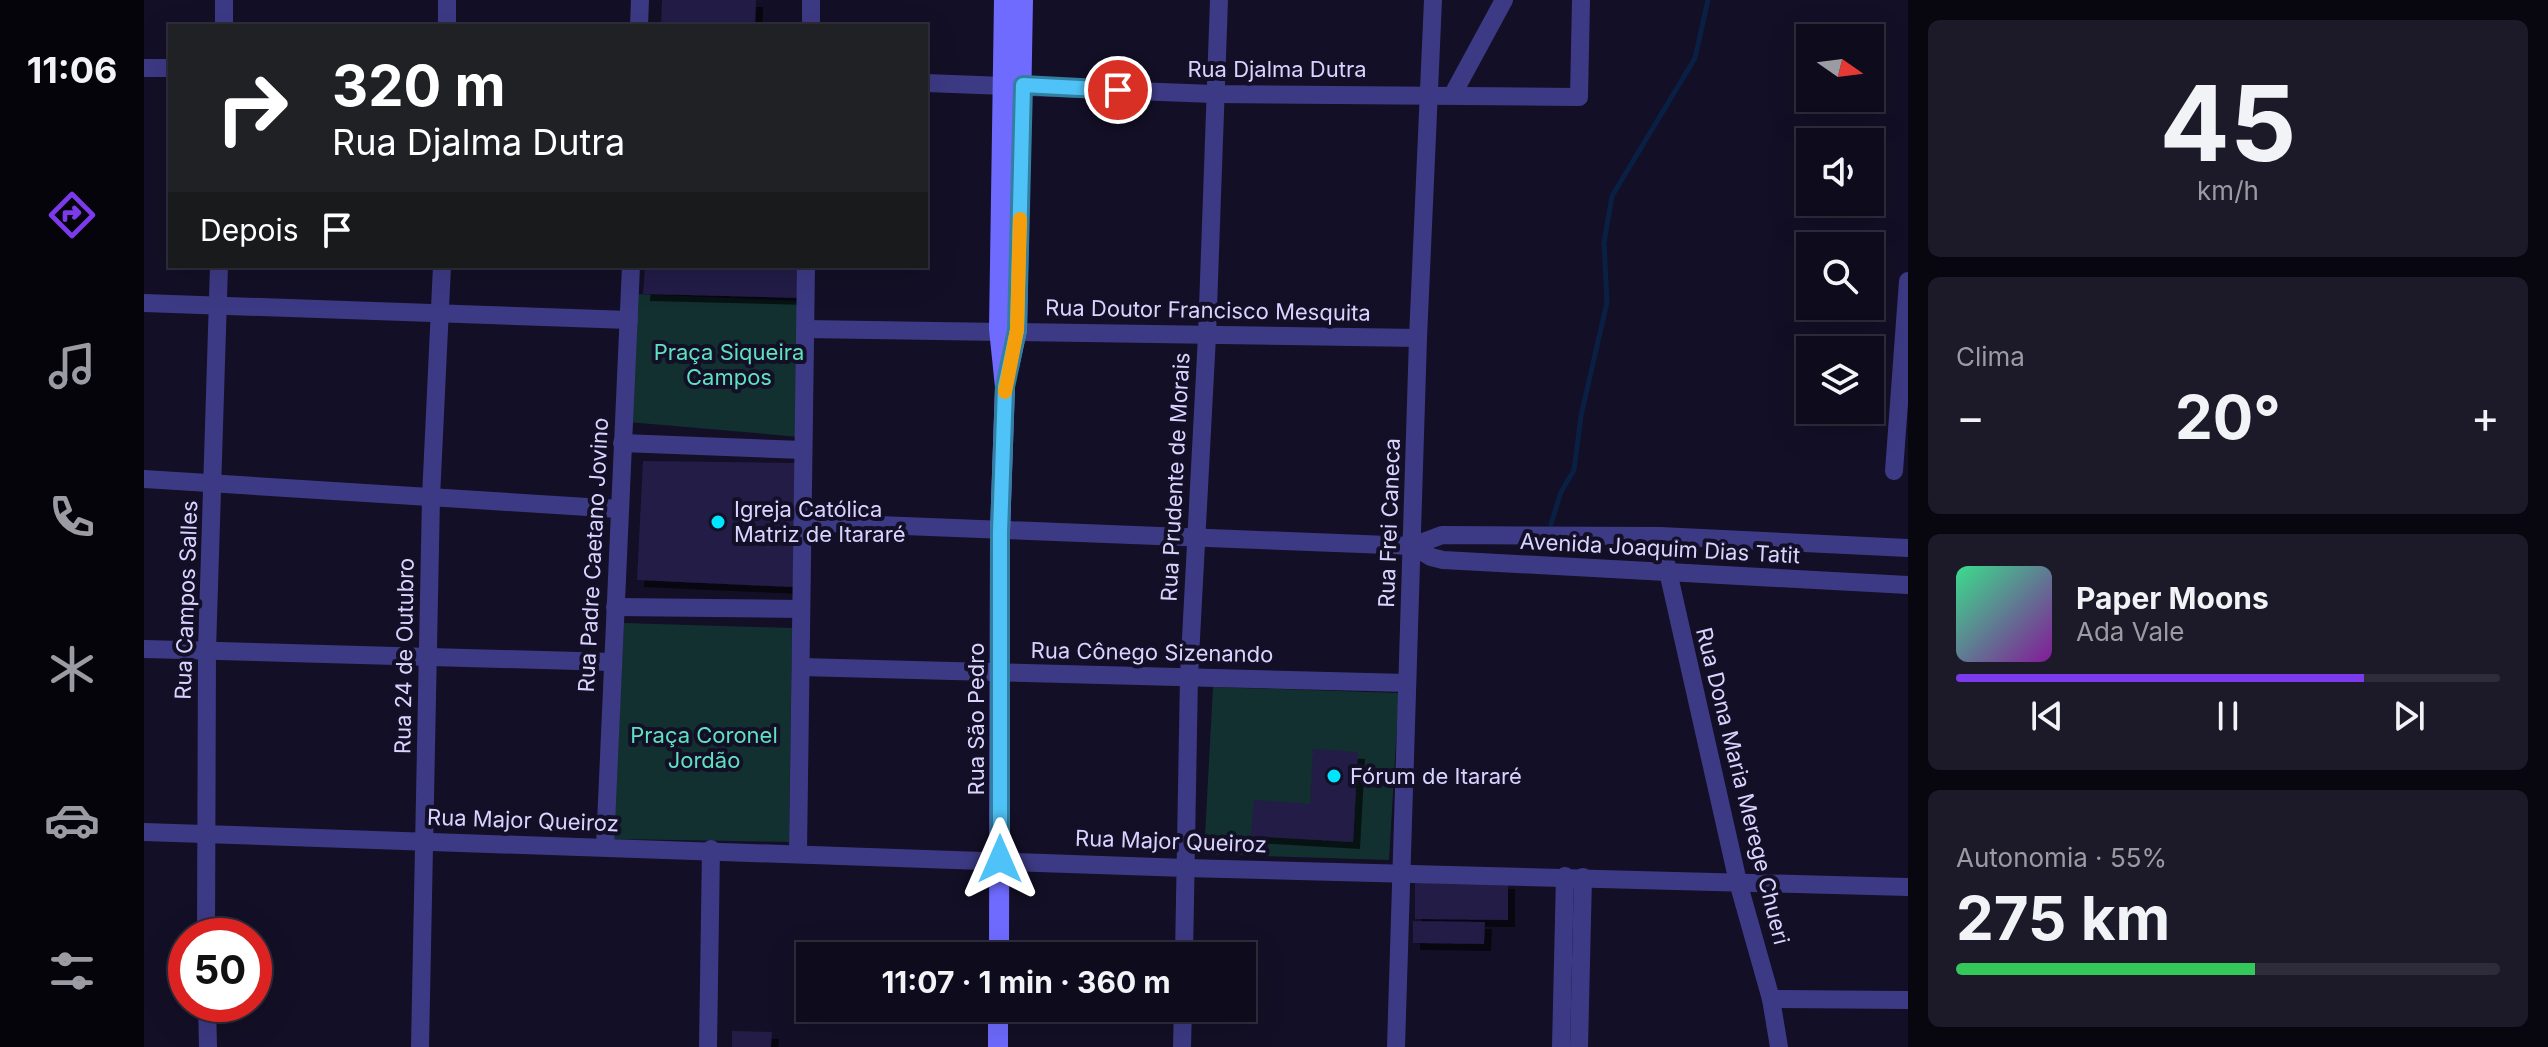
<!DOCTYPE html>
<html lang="pt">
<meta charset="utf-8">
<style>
:root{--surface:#0e0b1c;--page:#1c1929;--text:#f1f3f6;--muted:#9b9ba3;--line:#2e2b3b;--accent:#7c3aed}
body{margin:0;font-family:Inter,sans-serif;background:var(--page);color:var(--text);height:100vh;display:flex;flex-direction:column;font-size:30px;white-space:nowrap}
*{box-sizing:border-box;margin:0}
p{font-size:26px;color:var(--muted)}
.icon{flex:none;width:44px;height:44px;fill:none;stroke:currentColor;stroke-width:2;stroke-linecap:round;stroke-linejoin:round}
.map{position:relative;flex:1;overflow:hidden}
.side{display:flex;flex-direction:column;gap:20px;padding:20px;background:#08060f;width:640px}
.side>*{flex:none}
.guide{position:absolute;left:24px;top:24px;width:760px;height:244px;border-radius:0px;box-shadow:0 8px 32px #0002,0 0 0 2px var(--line);background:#202124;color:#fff;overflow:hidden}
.needle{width:52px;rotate:104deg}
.controls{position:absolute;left:1652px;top:24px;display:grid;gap:16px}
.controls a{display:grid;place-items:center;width:88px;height:88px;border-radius:0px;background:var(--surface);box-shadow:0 8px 32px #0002,0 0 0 2px var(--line);font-size:40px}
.speed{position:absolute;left:24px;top:918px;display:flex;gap:16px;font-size:40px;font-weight:700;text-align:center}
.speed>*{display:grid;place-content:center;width:104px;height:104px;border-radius:50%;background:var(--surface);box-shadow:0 8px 32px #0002,0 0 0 2px var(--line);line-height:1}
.speed .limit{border:12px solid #d22;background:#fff;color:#111}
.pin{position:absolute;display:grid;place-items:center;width:68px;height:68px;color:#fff;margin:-34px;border:4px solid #fff;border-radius:50%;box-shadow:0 2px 8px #0007}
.me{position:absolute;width:88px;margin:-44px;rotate:0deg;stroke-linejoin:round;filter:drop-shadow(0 0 6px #0008)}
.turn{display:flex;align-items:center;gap:28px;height:168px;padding:0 32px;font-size:36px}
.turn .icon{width:104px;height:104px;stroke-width:2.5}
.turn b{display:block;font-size:56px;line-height:68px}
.then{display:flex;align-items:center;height:76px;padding:0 32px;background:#0003;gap:16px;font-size:30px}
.big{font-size:60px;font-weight:700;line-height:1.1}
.side .card{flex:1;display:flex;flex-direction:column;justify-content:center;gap:12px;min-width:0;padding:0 28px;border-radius:12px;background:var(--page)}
.side .dial{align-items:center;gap:0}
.dial b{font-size:104px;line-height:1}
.song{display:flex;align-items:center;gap:24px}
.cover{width:96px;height:96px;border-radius:12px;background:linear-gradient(135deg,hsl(150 70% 55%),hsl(290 70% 35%))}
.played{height:8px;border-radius:4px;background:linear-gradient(90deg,var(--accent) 75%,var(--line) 75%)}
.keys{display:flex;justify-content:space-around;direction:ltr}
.heat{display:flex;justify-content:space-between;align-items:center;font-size:44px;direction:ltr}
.charge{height:12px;border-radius:6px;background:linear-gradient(90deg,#34c759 55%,var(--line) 0)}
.trip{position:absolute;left:652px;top:942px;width:460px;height:80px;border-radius:0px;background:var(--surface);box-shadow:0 8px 32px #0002,0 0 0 2px var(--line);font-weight:700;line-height:80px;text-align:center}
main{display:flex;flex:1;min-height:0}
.dock{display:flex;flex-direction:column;width:144px;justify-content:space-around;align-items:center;background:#06040b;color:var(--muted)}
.dock .icon{width:56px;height:56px}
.dock .on{color:var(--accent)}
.dock b{font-size:36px;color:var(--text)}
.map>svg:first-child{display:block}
</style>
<main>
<nav class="dock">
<b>11:06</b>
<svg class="icon on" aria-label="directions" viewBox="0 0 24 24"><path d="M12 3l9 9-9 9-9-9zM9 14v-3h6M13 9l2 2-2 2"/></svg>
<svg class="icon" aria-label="music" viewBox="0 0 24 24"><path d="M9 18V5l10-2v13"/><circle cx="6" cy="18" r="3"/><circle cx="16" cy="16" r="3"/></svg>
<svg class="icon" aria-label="phone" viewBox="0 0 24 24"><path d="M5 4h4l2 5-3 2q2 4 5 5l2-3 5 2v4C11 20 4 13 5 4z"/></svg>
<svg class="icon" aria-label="climate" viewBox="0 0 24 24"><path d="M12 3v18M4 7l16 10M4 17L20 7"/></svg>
<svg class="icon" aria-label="car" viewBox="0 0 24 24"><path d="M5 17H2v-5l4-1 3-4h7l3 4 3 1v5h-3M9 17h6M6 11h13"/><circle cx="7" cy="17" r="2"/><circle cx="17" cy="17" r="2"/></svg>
<svg class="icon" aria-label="filters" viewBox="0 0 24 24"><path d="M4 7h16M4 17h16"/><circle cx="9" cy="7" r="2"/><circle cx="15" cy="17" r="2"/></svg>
</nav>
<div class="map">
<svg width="1764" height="1047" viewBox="0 0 1764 1047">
<defs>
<filter id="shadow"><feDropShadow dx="7" dy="7" stdDeviation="0" flood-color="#0009"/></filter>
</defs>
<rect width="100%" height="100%" fill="#130f26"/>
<!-- green -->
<g fill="#12302f">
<polygon points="493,294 657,301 656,437 484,422"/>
<polygon points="480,623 648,628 645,842 469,839"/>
<polygon points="1069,687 1255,693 1245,860 1060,854"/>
</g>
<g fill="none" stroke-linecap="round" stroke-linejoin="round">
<!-- stream -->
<polyline stroke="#0a1f44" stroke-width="5" points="1407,524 1417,492 1430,470 1437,416 1463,302 1460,243 1468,196 1551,58 1564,0"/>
</g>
<!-- building -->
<g fill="#241b47" filter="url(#shadow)">
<polygon points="518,0 612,0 611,26 517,26"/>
<polygon points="501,266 656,266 655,298 499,294"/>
<polygon points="499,461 653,463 650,587 493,580"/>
<polygon points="1169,749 1214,752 1209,842 1107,836 1110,800 1166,804"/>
<polygon points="1271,880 1364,882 1364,920 1271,919"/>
<polygon points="1269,921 1341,922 1340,944 1269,943"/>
<polygon points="588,1031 628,1032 627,1047 588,1047"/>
</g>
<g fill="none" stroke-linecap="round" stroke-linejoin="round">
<!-- minor -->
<g stroke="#3d3a85" stroke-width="18">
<polyline points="80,26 80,0"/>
<polyline points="303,26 303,0"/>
<polyline points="495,26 496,0"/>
<polyline points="667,26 667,0"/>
<polyline points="0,68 26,68"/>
<polyline points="782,83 1070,94 1435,97 1437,0"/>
<polyline points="1309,94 1360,0"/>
<polyline points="0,303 485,320"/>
<polyline points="661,329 1274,338"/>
<polyline points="478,443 659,450"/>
<polyline points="1750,471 1764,281"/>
<polyline points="0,479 475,509"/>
<polyline points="659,522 1269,546 1287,557 1299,560 1764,585"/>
<polyline points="1516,536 1594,882 1627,999 1635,1047"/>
<polyline points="1269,546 1298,535 1516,536 1764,548"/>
<polyline points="471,607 657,609"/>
<polyline points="0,649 468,662"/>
<polyline points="657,667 1263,683"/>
<polyline points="0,832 1042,868 1764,887"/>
<polyline points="461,846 487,266"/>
<polyline points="654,852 662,266"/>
<polyline points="62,936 63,650 75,266"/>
<polyline points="1040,956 1045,676 1063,336 1075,0"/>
<polyline points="1627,999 1764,1000"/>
<polyline points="63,1004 64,1047"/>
<polyline points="276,1047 287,497 298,266"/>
<polyline points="564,1047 567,849"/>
<polyline points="1038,1047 1039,1008"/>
<polyline points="1252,1047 1274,338 1289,0"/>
<polyline points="1417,1047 1421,876"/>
<polyline points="1435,1047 1439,877"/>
</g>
<!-- secondary -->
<g stroke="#6f6bff" stroke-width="20">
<polyline points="865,367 873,330 879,0"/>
<polyline points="855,956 856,532 861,387 855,329 860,0"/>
<polyline points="854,1047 854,1008"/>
</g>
</g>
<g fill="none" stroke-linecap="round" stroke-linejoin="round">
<!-- route casing -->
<g stroke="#337fa1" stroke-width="20">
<polyline id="route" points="856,859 856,532 861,387 873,330 879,85 974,90"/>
</g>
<!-- route -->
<use href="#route" stroke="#4fc3f7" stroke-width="14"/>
<!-- slow -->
<polyline stroke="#f59e0b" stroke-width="14" points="861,392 873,330 876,219"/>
</g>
<!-- markers -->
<g fill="#00e5ff" stroke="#130f26" stroke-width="3">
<circle cx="574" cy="522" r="8"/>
<circle cx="1190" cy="776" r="8"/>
</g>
<g text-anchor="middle" stroke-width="8" stroke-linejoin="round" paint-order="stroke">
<!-- street labels -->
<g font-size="22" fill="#d9d4ff" stroke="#130f26">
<text x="1133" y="77">Rua Djalma Dutra</text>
<text transform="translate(1064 310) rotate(1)" y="8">Rua Doutor Francisco Mesquita</text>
<text transform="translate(1031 477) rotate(-87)" y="8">Rua Prudente de Morais</text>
<text transform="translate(1245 523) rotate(-88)" y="8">Rua Frei Caneca</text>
<text transform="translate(1516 548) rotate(3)" y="8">Avenida Joaquim Dias Tatit</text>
<text transform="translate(449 555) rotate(-87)" y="8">Rua Padre Caetano Jovino</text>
<text transform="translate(42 600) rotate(-88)" y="8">Rua Campos Salles</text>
<text transform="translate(1008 652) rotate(1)" y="8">Rua Cônego Sizenando</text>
<text transform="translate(260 656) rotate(-89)" y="8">Rua 24 de Outubro</text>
<text transform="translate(832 719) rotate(-90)" y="8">Rua São Pedro</text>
<text transform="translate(1599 786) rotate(76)" y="8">Rua Dona Maria Merege Chueri</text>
<text transform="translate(379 820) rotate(2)" y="8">Rua Major Queiroz</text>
<text transform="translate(1027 841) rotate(2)" y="8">Rua Major Queiroz</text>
</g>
<!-- park labels -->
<g font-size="22" fill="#5fe0c0" stroke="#130f26">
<text x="585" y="360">Praça Siqueira<tspan x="585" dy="25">Campos</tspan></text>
<text x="560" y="743">Praça Coronel<tspan x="560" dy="25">Jordão</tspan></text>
</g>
<!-- poi labels -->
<g font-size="22" fill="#d9d4ff" stroke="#130f26" text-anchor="start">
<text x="590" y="517">Igreja Católica<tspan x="590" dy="25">Matriz de Itararé</tspan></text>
<text x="1206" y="784">Fórum de Itararé</text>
</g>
</g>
</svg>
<div class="controls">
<a><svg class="needle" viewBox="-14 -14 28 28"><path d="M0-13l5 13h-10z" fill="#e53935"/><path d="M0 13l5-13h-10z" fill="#9b9ba3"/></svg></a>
<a><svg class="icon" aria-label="sound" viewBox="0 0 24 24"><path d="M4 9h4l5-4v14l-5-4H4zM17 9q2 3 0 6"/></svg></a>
<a><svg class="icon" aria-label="search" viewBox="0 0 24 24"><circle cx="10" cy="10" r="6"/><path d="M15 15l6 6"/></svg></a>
<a><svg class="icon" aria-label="layers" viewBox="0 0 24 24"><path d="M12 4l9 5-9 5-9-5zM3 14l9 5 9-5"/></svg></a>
</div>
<div class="speed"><div class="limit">50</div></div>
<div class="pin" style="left:974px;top:90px;background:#d93025"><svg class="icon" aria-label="arrive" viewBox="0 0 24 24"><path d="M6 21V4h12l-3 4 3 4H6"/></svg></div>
<svg class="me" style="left:856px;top:859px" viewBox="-20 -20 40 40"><path d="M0-17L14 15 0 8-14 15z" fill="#4fc3f7" stroke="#fff" stroke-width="4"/></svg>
<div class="trip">11:07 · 1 min · 360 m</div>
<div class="guide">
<div class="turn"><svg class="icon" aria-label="right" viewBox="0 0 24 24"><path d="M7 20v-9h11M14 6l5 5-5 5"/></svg><div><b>320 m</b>Rua Djalma Dutra</div></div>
<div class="then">Depois<svg class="icon" aria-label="arrive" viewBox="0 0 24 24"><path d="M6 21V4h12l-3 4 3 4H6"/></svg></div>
</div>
</div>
<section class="side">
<div class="card dial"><b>45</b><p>km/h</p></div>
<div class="card"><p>Clima</p>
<div class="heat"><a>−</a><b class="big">20°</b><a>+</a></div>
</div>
<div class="card">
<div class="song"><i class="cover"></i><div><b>Paper Moons</b><p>Ada Vale</p></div></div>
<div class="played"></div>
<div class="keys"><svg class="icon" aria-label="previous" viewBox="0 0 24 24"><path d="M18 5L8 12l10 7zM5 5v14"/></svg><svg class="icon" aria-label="pause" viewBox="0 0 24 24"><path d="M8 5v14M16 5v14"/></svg><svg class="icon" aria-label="next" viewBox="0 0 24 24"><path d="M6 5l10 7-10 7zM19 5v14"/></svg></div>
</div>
<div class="card"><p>Autonomia · 55%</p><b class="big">275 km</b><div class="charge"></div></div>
</section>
</main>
